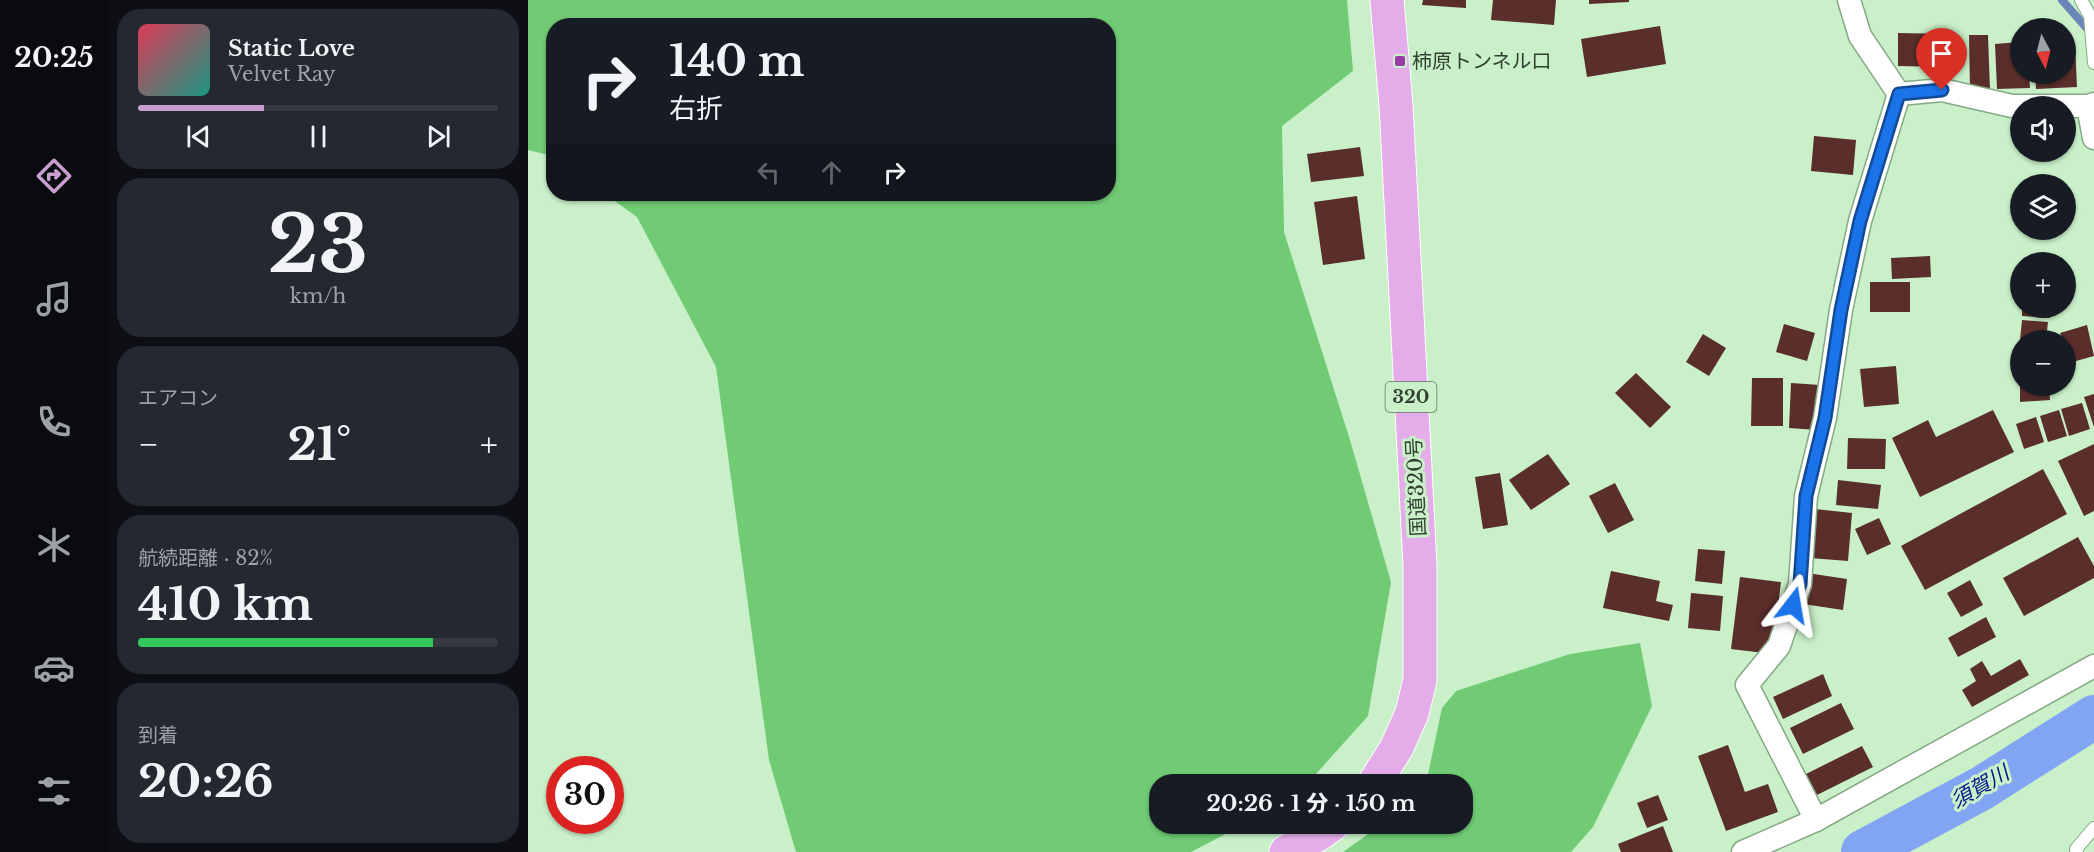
<!DOCTYPE html>
<html lang="ja">
<meta charset="utf-8">
<style>
:root{--surface:#171b24;--page:#242831;--text:#f1f3f6;--muted:#9ea1a6;--line:#363941;--accent:#c99fd0}
body{margin:0;font-family:"Libre Baskerville","Noto Sans JP",serif;background:var(--page);color:var(--text);height:100vh;display:flex;flex-direction:column;font-size:22px;white-space:nowrap}
*{box-sizing:border-box;margin:0}
p{font-size:20px;color:var(--muted)}
.icon{flex:none;width:33px;height:33px;fill:none;stroke:currentColor;stroke-width:2;stroke-linecap:round;stroke-linejoin:round}
.map{position:relative;flex:1;overflow:hidden}
.panel{display:flex;flex-direction:column;gap:9px;padding:9px;background:#0d0f14;width:420px}
.panel>*{flex:none}
.guide{position:absolute;left:18px;top:18px;width:570px;height:183px;border-radius:24px;box-shadow:0 2px 4px #0004;background:#171b24;color:var(--text);overflow:hidden}
.needle{width:39px;rotate:173deg}
.fabs{position:absolute;left:1482px;top:18px;display:grid;gap:12px}
.fabs a{display:grid;place-items:center;width:66px;height:66px;border-radius:50%;background:var(--surface);box-shadow:0 2px 4px #0004;font-size:30px}
.speed{position:absolute;left:18px;top:756px;display:flex;gap:12px;font-size:30px;font-weight:700;text-align:center}
.speed>*{display:grid;place-content:center;width:78px;height:78px;border-radius:50%;background:var(--surface);box-shadow:0 2px 4px #0004;line-height:1}
.speed .limit{border:9px solid #d22;background:#fff;color:#111}
.pin{position:absolute;display:grid;place-items:center;width:51px;height:51px;color:#fff;margin:-62px -26px;border-radius:50% 50% 50% 0;rotate:-45deg;box-shadow:0 0 6px #0007}
.pin .icon{rotate:45deg}
.me{position:absolute;width:66px;margin:-33px;rotate:14deg;stroke-linejoin:round;filter:drop-shadow(0 0 4px #0008)}
.turn{display:flex;align-items:center;gap:21px;height:126px;padding:0 24px;font-size:27px}
.turn .icon{width:78px;height:78px;stroke-width:2.5}
.turn b{display:block;font-size:42px;line-height:51px}
.lanes{display:flex;align-items:center;height:57px;padding:0 24px;background:#0003;justify-content:center;gap:30px;direction:ltr}
.lanes .off{opacity:.35}
.big{font-size:45px;font-weight:800;line-height:1.1}
.panel .widget{flex:1;display:flex;flex-direction:column;justify-content:center;gap:9px;min-width:0;padding:0 21px;border-radius:24px;background:var(--page)}
.panel .dial{align-items:center;gap:0}
.dial b{font-size:78px;line-height:1}
.song{display:flex;align-items:center;gap:18px}
.cover{width:72px;height:72px;border-radius:9px;background:linear-gradient(135deg,hsl(350 70% 55%),hsl(170 70% 35%))}
.played{height:6px;border-radius:3px;background:linear-gradient(90deg,var(--accent) 35%,var(--line) 35%)}
.keys{display:flex;justify-content:space-around;direction:ltr}
.heat{display:flex;justify-content:space-between;align-items:center;font-size:33px;direction:ltr}
.charge{height:9px;border-radius:4px;background:linear-gradient(90deg,#34c759 82%,var(--line) 0)}
.trip{position:absolute;left:621px;top:774px;width:324px;height:60px;border-radius:24px;background:var(--surface);box-shadow:0 2px 4px #0004;font-weight:800;line-height:60px;text-align:center}
main{display:flex;flex:1;min-height:0}
.tabs{display:flex;flex-direction:column;width:108px;justify-content:space-around;align-items:center;background:#090b0e;color:var(--muted)}
.tabs .icon{width:42px;height:42px}
.tabs .active{color:var(--accent)}
.tabs b{font-size:27px;color:var(--text)}
.map>svg:first-child{display:block}
</style>
<main>
<nav class="tabs">
<b>20:25</b>
<svg class="icon active" aria-label="directions" viewBox="0 0 24 24"><path d="M12 3l9 9-9 9-9-9zM9 14v-3h6M13 9l2 2-2 2"/></svg>
<svg class="icon" aria-label="music" viewBox="0 0 24 24"><path d="M9 18V5l10-2v13"/><circle cx="6" cy="18" r="3"/><circle cx="16" cy="16" r="3"/></svg>
<svg class="icon" aria-label="phone" viewBox="0 0 24 24"><path d="M5 4h4l2 5-3 2q2 4 5 5l2-3 5 2v4C11 20 4 13 5 4z"/></svg>
<svg class="icon" aria-label="climate" viewBox="0 0 24 24"><path d="M12 3v18M4 7l16 10M4 17L20 7"/></svg>
<svg class="icon" aria-label="car" viewBox="0 0 24 24"><path d="M5 17H2v-5l4-1 3-4h7l3 4 3 1v5h-3M9 17h6M6 11h13"/><circle cx="7" cy="17" r="2"/><circle cx="17" cy="17" r="2"/></svg>
<svg class="icon" aria-label="filters" viewBox="0 0 24 24"><path d="M4 7h16M4 17h16"/><circle cx="9" cy="7" r="2"/><circle cx="15" cy="17" r="2"/></svg>
</nav>
<section class="panel">
<div class="widget">
<div class="song"><i class="cover"></i><div><b>Static Love</b><p>Velvet Ray</p></div></div>
<div class="played"></div>
<div class="keys"><svg class="icon" aria-label="previous" viewBox="0 0 24 24"><path d="M18 5L8 12l10 7zM5 5v14"/></svg><svg class="icon" aria-label="pause" viewBox="0 0 24 24"><path d="M8 5v14M16 5v14"/></svg><svg class="icon" aria-label="next" viewBox="0 0 24 24"><path d="M6 5l10 7-10 7zM19 5v14"/></svg></div>
</div>
<div class="widget dial"><b>23</b><p>km/h</p></div>
<div class="widget"><p>エアコン</p>
<div class="heat"><a>−</a><b class="big">21°</b><a>+</a></div>
</div>
<div class="widget"><p>航続距離 · 82%</p><b class="big">410 km</b><div class="charge"></div></div>
<div class="widget"><p>到着</p><b class="big">20:26</b></div>
</section>
<div class="map">
<svg width="1566" height="852" viewBox="0 0 1566 852">
<rect width="100%" height="100%" fill="#c9f0c9"/>
<!-- forest -->
<g fill="#70cb74">
<polygon points="0,0 819,0 825,71 754,126 756,232 822,440 863,582 840,716 779,784 632,784 632,824 717,824 663,852 268,852 241,760 188,367 109,217 77,194 580,194 580,26 26,26 25,156 0,150"/>
<polygon points="1112,643 1124,706 1065,827 1043,852 815,852 854,824 934,824 934,784 898,784 914,708 928,691 1042,654"/>
</g>
<g fill="none" stroke-linecap="round" stroke-linejoin="round">
<!-- stream -->
<polyline stroke="#6a87b9" stroke-width="8" points="1534,0 1563,33"/>
<!-- river -->
<polyline stroke="#82a5f3" stroke-width="44" points="1335,852 1454,788 1566,717"/>
</g>
<!-- building -->
<g fill="#5a2e2b">
<polygon points="895,0 938,0 938,8 894,5"/>
<polygon points="965,0 1028,0 1026,25 963,20"/>
<polygon points="1061,0 1101,0 1101,2 1061,4"/>
<polygon points="1132,26 1138,64 1059,77 1053,39"/>
<polygon points="1370,33 1421,34 1421,67 1370,66"/>
<polygon points="1441,35 1460,35 1462,90 1442,91"/>
<polygon points="1492,42 1492,74 1501,74 1502,88 1469,89 1467,44"/>
<polygon points="1547,43 1549,87 1508,89 1507,74 1538,74 1538,44"/>
<polygon points="1286,136 1328,140 1325,175 1283,171"/>
<polygon points="832,147 836,176 783,182 779,154"/>
<polygon points="829,196 837,259 795,265 786,202"/>
<polygon points="1402,256 1403,277 1364,279 1363,258"/>
<rect x="1342" y="282" width="40" height="30"/>
<polygon points="1494,308 1522,308 1522,318 1494,316"/>
<polygon points="1494,320 1520,322 1518,340 1492,340"/>
<polygon points="1256,324 1287,333 1279,361 1248,352"/>
<polygon points="1559,325 1566,356 1541,363 1538,340 1535,340 1532,333"/>
<polygon points="1175,334 1198,348 1181,376 1158,362"/>
<polygon points="1368,366 1371,404 1336,407 1332,369"/>
<polygon points="1108,373 1143,407 1122,428 1087,393"/>
<polygon points="1224,378 1255,378 1255,426 1223,426"/>
<polygon points="1263,383 1292,385 1289,430 1261,428"/>
<polygon points="1492,386 1521,386 1522,400 1492,402"/>
<polygon points="1566,394 1566,427 1556,397"/>
<polygon points="1554,403 1562,429 1541,436 1533,409"/>
<polygon points="1465,410 1486,452 1392,497 1364,438 1400,420 1408,437"/>
<polygon points="1531,410 1539,436 1520,442 1512,416"/>
<polygon points="1508,417 1516,442 1496,449 1488,424"/>
<polygon points="1320,438 1358,439 1357,469 1319,469"/>
<polygon points="1566,444 1566,511 1556,516 1530,461"/>
<polygon points="1020,454 1042,484 1003,510 981,480"/>
<polygon points="1515,469 1539,514 1397,590 1373,546"/>
<polygon points="972,473 980,525 955,529 947,477"/>
<polygon points="1310,480 1353,485 1350,509 1308,505"/>
<polygon points="1087,483 1106,520 1080,533 1061,496"/>
<polygon points="1287,509 1324,513 1320,561 1282,558"/>
<polygon points="1351,518 1363,544 1339,555 1327,529"/>
<polygon points="1550,537 1566,566 1566,578 1496,616 1475,578"/>
<polygon points="1170,549 1197,551 1194,584 1167,581"/>
<polygon points="1083,571 1132,581 1128,601 1145,605 1141,621 1075,608"/>
<polygon points="1279,573 1319,579 1315,610 1275,604"/>
<polygon points="1212,577 1253,582 1244,654 1203,649"/>
<polygon points="1442,580 1455,605 1433,617 1419,593"/>
<polygon points="1163,593 1195,596 1192,631 1160,628"/>
<polygon points="1458,617 1468,637 1430,657 1420,638"/>
<polygon points="1492,659 1501,675 1444,707 1434,690 1448,681 1442,669 1454,661 1463,676"/>
<polygon points="1295,674 1304,696 1255,719 1245,697"/>
<polygon points="1313,703 1326,729 1275,754 1262,728"/>
<polygon points="1200,745 1217,792 1240,784 1250,812 1198,831 1170,756"/>
<polygon points="1334,746 1345,767 1289,795 1278,774"/>
<polygon points="1130,795 1140,820 1119,828 1109,803"/>
<polygon points="1135,826 1145,852 1093,852 1090,844"/>
</g>
<g fill="none" stroke-linecap="round" stroke-linejoin="round">
<!-- service casing -->
<g stroke="#85a985" stroke-width="14">
<g id="service">
<polyline points="1553,0 1562,16 1566,63"/>
<polyline points="1549,852 1548,849 1566,828"/>
</g>
</g>
<!-- minor casing -->
<g stroke="#85a985" stroke-width="25">
<g id="minor">
<polyline points="1321,0 1332,36 1371,94"/>
<polyline points="1371,94 1414,90 1484,106 1560,106 1566,104"/>
<polyline points="1560,106 1566,138"/>
<polyline points="1288,820 1219,685 1251,646 1272,584 1278,496 1297,418 1313,310 1332,221 1371,94"/>
<polyline points="1215,852 1288,820 1566,666"/>
</g>
</g>
<!-- trunk casing -->
<g stroke="#fff" stroke-width="35">
<g id="trunk">
<polyline points="846,784 869,747 884,713 892,680 892,565 868,105 859,0"/>
<polyline points="758,852 791,834 805,824"/>
</g>
</g>
<!-- service -->
<use href="#service" stroke="#fff" stroke-width="12"/>
<!-- minor -->
<use href="#minor" stroke="#fff" stroke-width="22"/>
<!-- trunk -->
<use href="#trunk" stroke="#e4ace8" stroke-width="33"/>
</g>
<g fill="none" stroke-linecap="round" stroke-linejoin="round">
<!-- route casing -->
<g stroke="#114b97" stroke-width="15">
<polyline id="route" points="1265,605 1272,584 1278,496 1297,418 1313,310 1332,221 1371,94 1414,90"/>
</g>
<!-- route -->
<use href="#route" stroke="#1a73e8" stroke-width="10"/>
</g>
<!-- markers -->
<rect fill="#9939a1" stroke="#c9f0c9" stroke-width="2" x="866" y="55" width="12" height="12" rx="3"/>
<g text-anchor="middle" stroke-width="6" stroke-linejoin="round" paint-order="stroke">
<!-- shield labels -->
<rect fill="#c9f0c9" stroke="#5f755f" stroke-width="1.5" x="857.5" y="382" width="51" height="30" rx="4.5"/>
<g font-size="18" font-weight="bold" fill="#314031">
<text x="883" y="403">320</text>
</g>
<!-- poi labels -->
<g font-size="20" fill="#314031" stroke="#c9f0c9" text-anchor="start">
<text x="884" y="68">柿原トンネル口</text>
</g>
<!-- street labels -->
<g font-size="20" fill="#314031" stroke="#c9f0c9">
<text transform="translate(888 487) rotate(-93)" y="7">国道320号</text>
</g>
<!-- water labels -->
<g font-size="21" font-style="italic" fill="#031485" stroke="#c9f0c9">
<text transform="translate(1452 787) rotate(-30)" y="7">須賀川</text>
</g>
</g>
</svg>
<div class="fabs">
<a><svg class="needle" viewBox="-14 -14 28 28"><path d="M0-13l5 13h-10z" fill="#e53935"/><path d="M0 13l5-13h-10z" fill="#9ea1a6"/></svg></a>
<a><svg class="icon" aria-label="sound" viewBox="0 0 24 24"><path d="M4 9h4l5-4v14l-5-4H4zM17 9q2 3 0 6"/></svg></a>
<a><svg class="icon" aria-label="layers" viewBox="0 0 24 24"><path d="M12 4l9 5-9 5-9-5zM3 14l9 5 9-5"/></svg></a>
<a>+</a>
<a>−</a>
</div>
<div class="speed"><div class="limit">30</div></div>
<div class="pin" style="left:1414px;top:90px;background:#d93025"><svg class="icon" aria-label="arrive" viewBox="0 0 24 24"><path d="M6 21V4h12l-3 4 3 4H6"/></svg></div>
<svg class="me" style="left:1265px;top:605px" viewBox="-20 -20 40 40"><path d="M0-17L14 15 0 8-14 15z" fill="#1a73e8" stroke="#fff" stroke-width="4"/></svg>
<div class="trip">20:26 · 1 分 · 150 m</div>
<div class="guide">
<div class="turn"><svg class="icon" aria-label="right" viewBox="0 0 24 24"><path d="M7 20v-9h11M14 6l5 5-5 5"/></svg><div><b>140 m</b>右折</div></div>
<div class="lanes"><svg class="icon off" aria-label="left" viewBox="0 0 24 24"><path d="M17 20v-9H6M10 6l-5 5 5 5"/></svg><svg class="icon off" aria-label="ahead" viewBox="0 0 24 24"><path d="M12 20V5M6 11l6-6 6 6"/></svg><svg class="icon" aria-label="right" viewBox="0 0 24 24"><path d="M7 20v-9h11M14 6l5 5-5 5"/></svg></div>
</div>
</div>
</main>
